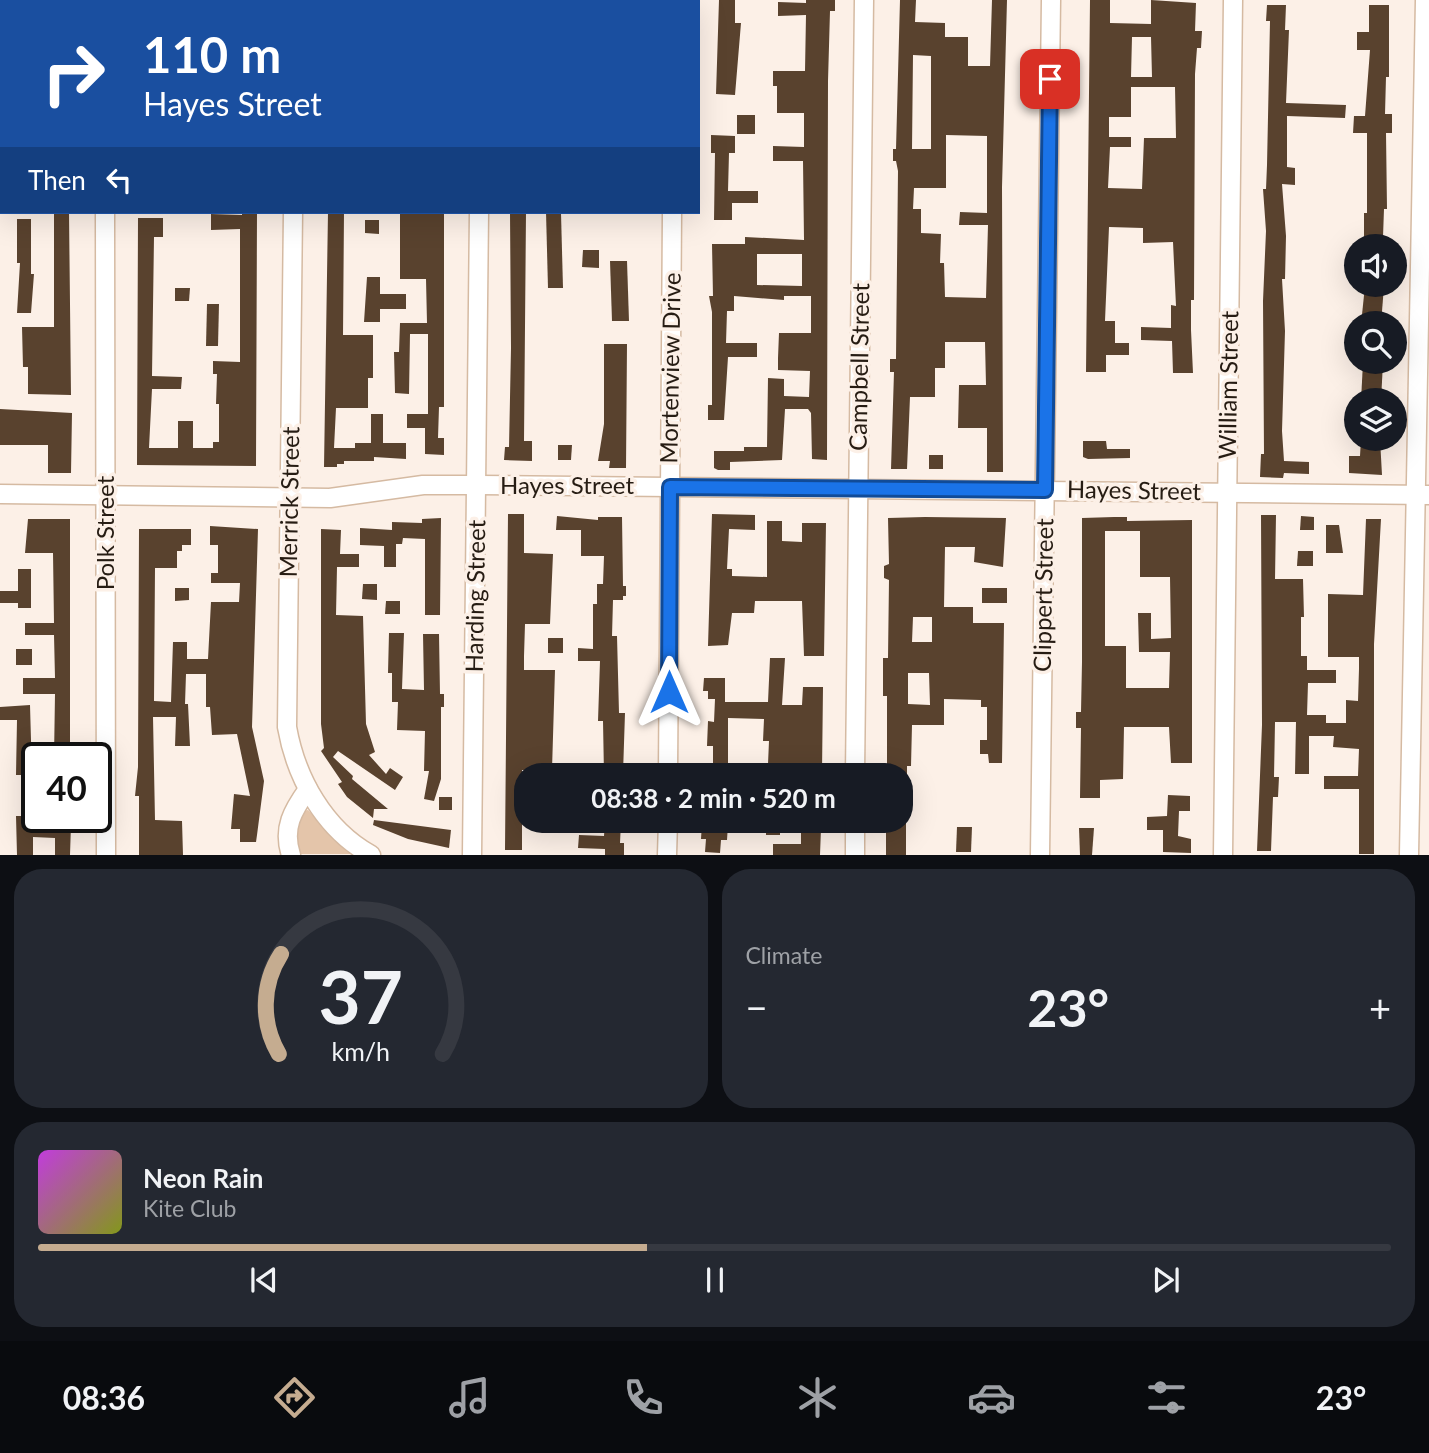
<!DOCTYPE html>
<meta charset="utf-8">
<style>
:root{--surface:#171b24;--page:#242831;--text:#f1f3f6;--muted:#9ea1a6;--line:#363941;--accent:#c5ac90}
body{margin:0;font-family:Lato,sans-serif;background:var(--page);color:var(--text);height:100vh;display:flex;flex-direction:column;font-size:26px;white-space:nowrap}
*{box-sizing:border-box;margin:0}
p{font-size:23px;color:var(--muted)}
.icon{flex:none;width:38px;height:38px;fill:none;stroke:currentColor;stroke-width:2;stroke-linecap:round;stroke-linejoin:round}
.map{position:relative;height:855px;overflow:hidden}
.details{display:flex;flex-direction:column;gap:14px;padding:14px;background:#0d0f14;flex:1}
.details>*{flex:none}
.top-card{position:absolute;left:0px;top:0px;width:700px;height:214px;box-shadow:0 7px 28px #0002;background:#1a4fa0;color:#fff;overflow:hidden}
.controls{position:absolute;left:1344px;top:234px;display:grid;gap:14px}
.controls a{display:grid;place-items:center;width:63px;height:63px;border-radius:50%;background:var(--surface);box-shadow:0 7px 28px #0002;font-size:35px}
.speed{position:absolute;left:21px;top:742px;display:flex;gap:14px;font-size:35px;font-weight:700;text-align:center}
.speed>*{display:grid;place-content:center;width:91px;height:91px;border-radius:50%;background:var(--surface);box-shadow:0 7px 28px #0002;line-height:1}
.speed .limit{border:4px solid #111;border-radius:10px;background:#fff;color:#111}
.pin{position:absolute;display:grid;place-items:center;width:60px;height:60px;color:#fff;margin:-30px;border-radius:14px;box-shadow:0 4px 10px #0006}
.me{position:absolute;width:77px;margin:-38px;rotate:0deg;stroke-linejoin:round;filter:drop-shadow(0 0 5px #0008)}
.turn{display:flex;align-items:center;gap:24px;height:147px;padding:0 28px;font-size:32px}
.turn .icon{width:91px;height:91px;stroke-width:2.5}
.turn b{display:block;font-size:49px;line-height:60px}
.then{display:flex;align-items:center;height:66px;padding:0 28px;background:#0003;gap:14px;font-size:26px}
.big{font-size:52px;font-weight:700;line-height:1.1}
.details .widget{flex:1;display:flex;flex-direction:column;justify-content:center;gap:10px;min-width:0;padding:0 24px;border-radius:28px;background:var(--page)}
.details .dial{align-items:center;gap:0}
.dial svg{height:182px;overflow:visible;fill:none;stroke:var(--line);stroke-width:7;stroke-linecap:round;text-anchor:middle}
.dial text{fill:var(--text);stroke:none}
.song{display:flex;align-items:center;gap:21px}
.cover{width:84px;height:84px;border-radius:10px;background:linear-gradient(135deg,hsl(290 70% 55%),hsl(70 70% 35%))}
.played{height:7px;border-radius:4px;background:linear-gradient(90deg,var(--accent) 45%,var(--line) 45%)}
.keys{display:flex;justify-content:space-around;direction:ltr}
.heat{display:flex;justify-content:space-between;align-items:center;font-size:38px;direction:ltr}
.details .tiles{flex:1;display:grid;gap:14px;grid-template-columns:1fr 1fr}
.widget:last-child{grid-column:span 2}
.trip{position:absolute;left:514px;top:763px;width:399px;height:70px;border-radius:28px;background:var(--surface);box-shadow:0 7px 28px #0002;font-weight:700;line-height:70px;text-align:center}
.menu{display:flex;height:112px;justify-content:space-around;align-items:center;background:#090b0e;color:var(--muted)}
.menu .icon{width:49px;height:49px}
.menu .selected{color:var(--accent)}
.menu b{font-size:32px;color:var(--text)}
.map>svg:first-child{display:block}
</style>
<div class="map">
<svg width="1429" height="855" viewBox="0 0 1429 855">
<rect width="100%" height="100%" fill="#fcf0e7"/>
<!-- green -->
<polygon fill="#e4c5aa" points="308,810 355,854 300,854 294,833 303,811"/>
<!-- building -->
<g fill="#59422e" fill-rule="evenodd">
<polygon points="719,0 735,0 735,23 741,23 735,95 716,94"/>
<path d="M806,0H835V11H830L828,81L827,460L812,459L811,413L808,409H785L782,460L730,462V470H718L714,468V451H744V447H767L768,378L784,379V396L809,397L810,371L778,370V358L779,333H811V296H784V300L734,296V311H727L726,343H757V357H728L724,420H708V405H712V312L709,296H713L712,244H745V237L804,240L803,161H773V146L804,147V113H777V86H773V71H805L806,15L778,16V2L806,3ZM757,254H802V286L757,285Z"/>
<path d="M900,0H916L915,22L945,23V37H968V66H990L992,0H1007L1002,187L1003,472H987V428H958L959,385H986L985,342H945V368H935V397H910L907,469H891L894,372H890V359H896L898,171L896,161H893V149H896ZM913,55L931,56V149H912ZM946,135L987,136V213L960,212L959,225H988L986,298L945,297L944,263H940L941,234L921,233V209H913L914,188H946Z"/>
<path d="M1090,0H1110V23L1151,24V0L1196,3L1195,31H1202L1201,48H1197L1195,74L1194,300H1191V330L1193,373H1173L1172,341L1141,340V327L1171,328V305L1176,306L1173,242L1143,243V228L1109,227L1105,321H1115V343H1129V355H1106V372H1086ZM1132,37H1151L1152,77H1131ZM1131,87H1175L1176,138H1144L1142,189L1108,188L1110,147H1131V137H1109V117H1131Z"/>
<polygon points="1267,5 1286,5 1285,30 1289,30 1286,103 1346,105 1345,118 1287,116 1287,167 1295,168 1295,185 1282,184 1286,236 1285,279 1282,279 1285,331 1282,431 1284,461 1309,462 1309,474 1284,473 1283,478 1260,477 1261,454 1264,454 1263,301 1266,231 1263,189 1266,189 1267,165 1270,21 1266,21"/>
<polygon points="1369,5 1389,5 1389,77 1386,77 1385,114 1392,114 1392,133 1386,133 1387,209 1384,209 1383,237 1389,237 1389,247 1364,247 1364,213 1367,213 1367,133 1353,133 1354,116 1365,116 1370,50 1357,50 1357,32 1369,32"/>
<rect x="737" y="115" width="18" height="19"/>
<polygon points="711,135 735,136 735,153 729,153 728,191 758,191 758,203 732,203 732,220 714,220 715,153 711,153"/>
<polygon points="54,212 69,212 71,395 28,394 28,367 23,367 22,327 54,327"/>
<polygon points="242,212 257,212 256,466 137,465 138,218 163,218 163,237 154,237 152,376 182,377 181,389 152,389 149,448 178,448 178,421 193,421 193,448 213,448 213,442 219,442 219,404 216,404 217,374 213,374 213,361 240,362 240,229 211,230 211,214 242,215"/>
<polygon points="328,212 344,212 343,335 373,335 373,378 368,378 368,408 336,408 334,448 355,448 355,443 371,443 371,414 383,414 383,443 406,443 406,459 374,457 374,461 344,461 344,464 337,464 337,467 324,467"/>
<polygon points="400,212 444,213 444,407 439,407 438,438 444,438 444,455 425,454 425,428 407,428 407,414 428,414 428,334 410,334 409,394 395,393 394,352 399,352 400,323 427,323 426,279 400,279"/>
<polygon points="510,212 526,212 524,441 532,441 532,461 504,460 505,447 509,447 511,348"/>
<polygon points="546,212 561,213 563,288 548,288"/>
<polygon points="17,219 31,219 31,274 34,274 31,313 17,313 20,263 17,263"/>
<polygon points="365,220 379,220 379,234 365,233"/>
<polygon points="583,250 599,250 599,268 582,267"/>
<polygon points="610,261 627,261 629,321 612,321"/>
<polygon points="367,277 380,277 380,294 406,294 406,309 380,309 380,322 364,322"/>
<polygon points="1365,286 1384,286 1381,324 1361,324"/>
<polygon points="175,288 190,288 189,301 175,301"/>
<polygon points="207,304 219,304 218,346 206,346"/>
<polygon points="604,344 627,344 626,468 609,468 610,461 598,461 604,424"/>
<polygon points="1363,362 1383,362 1381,401 1361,401"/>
<polygon points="0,409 72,413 71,473 48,473 48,445 0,445"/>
<polygon points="1361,439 1380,439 1382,475 1349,473 1349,456 1360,456"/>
<polygon points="1083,441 1106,441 1107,449 1130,449 1130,458 1088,459 1083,457"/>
<polygon points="558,445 572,445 571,460 558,460"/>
<rect x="929" y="455" width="14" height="14"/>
<polygon points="508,514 524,514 524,553 553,554 550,624 525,624 524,656 524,670 555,670 552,770 522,770 522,850 505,850"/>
<polygon points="712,514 755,515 755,530 729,529 727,569 732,569 732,576 767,577 767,521 782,521 782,541 802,542 802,523 826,523 824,656 804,656 802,601 755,601 754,613 732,613 728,645 708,646"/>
<polygon points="1261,515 1276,515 1275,579 1303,579 1304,617 1301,617 1301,656 1307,656 1307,670 1336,670 1336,683 1308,683 1307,715 1326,715 1326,723 1346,723 1346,700 1358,701 1359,669 1359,657 1328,657 1328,594 1363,595 1366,519 1381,519 1374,644 1374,854 1359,854 1359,789 1324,789 1324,776 1358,776 1359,749 1333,747 1334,736 1309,736 1309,774 1295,774 1296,722 1275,722 1274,777 1279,777 1278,797 1273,797 1271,851 1257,851 1262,725"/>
<polygon points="557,516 598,520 598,517 622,517 623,586 626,586 626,596 623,596 623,600 613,600 612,636 617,636 619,713 625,713 623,774 604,774 603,721 598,721 600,661 578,661 578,648 593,649 593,604 597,604 597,584 603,584 604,556 581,556 581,530 556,530"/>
<polygon points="1301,516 1314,517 1314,530 1300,530"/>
<path d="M925,517L1006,518L1003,567L974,562L975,547H945L944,607H973V623H1004L1002,763H989L988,754H980V740H987V707H981V700L944,699V725H912L911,766H907V775H887V696H883V658H888L889,580L884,578V566L889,564L888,518ZM913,617H932V642H912ZM908,673H929L930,705L908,704Z"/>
<path d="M1114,517H1127V521L1192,520V763H1171L1169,727H1124L1123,779L1100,780V798H1080L1081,728H1076V712H1081L1082,662V518ZM1105,531H1140V577H1170L1171,638L1151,639V613H1138L1139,652H1170L1169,688H1126V646H1105Z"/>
<polygon points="441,518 440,615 425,615 425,539 403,538 402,544 396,544 396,567 384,567 384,546 360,545 360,528 392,530 392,522 422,523 422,519"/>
<polygon points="28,519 70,519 70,758 54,758 55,694 23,694 23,678 55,678 54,635 25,635 25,623 54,623 53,553 25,553"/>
<polygon points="1326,525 1339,525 1343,553 1326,553"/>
<polygon points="210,526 258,529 252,727 264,781 257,835 256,842 240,842 240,829 231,829 234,794 250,796 237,734 212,735 210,707 206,707 206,674 186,674 185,704 188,704 190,746 175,746 176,717 153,717 155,820 182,821 183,855 139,855 139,796 135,796 138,767 139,529 191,529 191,545 182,545 182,551 177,551 177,568 155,568 154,701 171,702 173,642 187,642 187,659 208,659 211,602 239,602 240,583 211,583 211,573 218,573 218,545 210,545"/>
<polygon points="321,529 341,530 340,554 359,554 359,567 337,567 336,615 363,616 366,724 375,752 369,755 386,774 390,768 403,777 395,790 338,751 333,757 353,776 352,779 388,809 374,809 373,818 347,797 338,784 342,782 321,751 324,748 321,724"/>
<polygon points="1298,551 1313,551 1313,566 1297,566"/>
<polygon points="18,569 31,569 31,608 18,608 18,603 0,603 0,591 18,591"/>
<polygon points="363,584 377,584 377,600 362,599"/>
<polygon points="175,588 189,588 189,600 175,601"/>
<rect x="982" y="588" width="25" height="15"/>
<polygon points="386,601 400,601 400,614 385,614"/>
<polygon points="389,633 404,633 402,689 424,690 423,634 439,634 440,694 444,694 444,707 441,707 441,779 434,801 424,799 429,771 424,771 425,731 397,730 398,702 392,702 392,673 388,673"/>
<rect x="548" y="638" width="15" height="15"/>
<rect x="16" y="649" width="16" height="16"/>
<polygon points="770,658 785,658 782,705 802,705 803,687 823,687 822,772 802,771 802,765 768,764 769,741 763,741 764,719 728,718 728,766 731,766 730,775 708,775 708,766 713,766 713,746 707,746 708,721 714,722 715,699 708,699 708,691 703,691 704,678 725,678 725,702 768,702"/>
<polygon points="30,705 32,775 16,775 17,720 0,720 0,707"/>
<polygon points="1168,795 1190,796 1190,811 1179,811 1178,836 1191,839 1191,853 1163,852 1163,830 1147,830 1147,817 1167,816"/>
<rect x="439" y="797" width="13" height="13"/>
<polygon points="16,816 30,816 30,822 71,824 70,855 55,855 55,838 33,837 33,855 17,855"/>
<polygon points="374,820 451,830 449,848 408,839 373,825"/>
<polygon points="605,821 621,821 620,843 624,843 624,855 605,855 605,849 578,848 579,835 604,836"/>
<rect x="766" y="821" width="14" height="14"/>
<rect x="886" y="821" width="20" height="34"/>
<polygon points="702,823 728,824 727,840 721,840 720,853 705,852 706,839 701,839"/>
<polygon points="801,827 821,828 820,855 773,855 773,844 801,844"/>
<polygon points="957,827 972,827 971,852 956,852"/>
<polygon points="1079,828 1094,828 1092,855 1080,855"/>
</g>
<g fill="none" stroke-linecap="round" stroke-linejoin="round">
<!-- minor casing -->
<g stroke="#d5baa2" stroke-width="21">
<g id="minor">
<polyline points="105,0 105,2"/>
<polyline points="465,0 466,2"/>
<polyline points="294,2 294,0"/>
<polyline points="674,2 674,0"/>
<polyline points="105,212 106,855"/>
<path d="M293,212L287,727C296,778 324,829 371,855"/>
<polyline points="0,494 330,498 423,485 477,485 1429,495"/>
<polyline points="668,775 672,212"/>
<polyline points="855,775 864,0"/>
<path d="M291,855C282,828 293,810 308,789"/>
<polyline points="472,855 479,212"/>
<polyline points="667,855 668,821"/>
<polyline points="855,855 855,821"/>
<polyline points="1040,855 1051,0"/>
<polyline points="1223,855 1233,0"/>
<polyline points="1409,855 1425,0"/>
</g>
</g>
<!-- minor -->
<use href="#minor" stroke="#fff" stroke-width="18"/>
</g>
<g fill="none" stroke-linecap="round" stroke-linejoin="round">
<!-- route casing -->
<g stroke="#114b97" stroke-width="18">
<polyline id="route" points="669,692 670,487 1045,490 1050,79"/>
</g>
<!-- route -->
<use href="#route" stroke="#1a73e8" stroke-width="12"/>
</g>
<g text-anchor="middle" stroke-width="7" stroke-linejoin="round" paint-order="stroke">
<!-- street labels -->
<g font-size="24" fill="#261c13" stroke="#fcf0e7">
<text transform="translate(860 367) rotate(-89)" y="8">Campbell Street</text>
<text transform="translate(671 368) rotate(-89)" y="8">Mortenview Drive</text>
<text transform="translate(1229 385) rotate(-89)" y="8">William Street</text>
<text x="567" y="494">Hayes Street</text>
<text transform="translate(1134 491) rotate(1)" y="8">Hayes Street</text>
<text transform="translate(290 502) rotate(-89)" y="8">Merrick Street</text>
<text transform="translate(106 533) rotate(-90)" y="8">Polk Street</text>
<text transform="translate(1044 595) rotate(-89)" y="8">Clippert Street</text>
<text transform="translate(476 596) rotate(-89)" y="8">Harding Street</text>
</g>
</g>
</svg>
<div class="controls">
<a><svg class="icon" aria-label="sound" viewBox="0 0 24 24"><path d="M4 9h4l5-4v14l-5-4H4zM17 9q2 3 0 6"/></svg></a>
<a><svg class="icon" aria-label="search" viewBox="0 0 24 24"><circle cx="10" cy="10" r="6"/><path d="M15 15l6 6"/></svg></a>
<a><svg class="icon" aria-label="layers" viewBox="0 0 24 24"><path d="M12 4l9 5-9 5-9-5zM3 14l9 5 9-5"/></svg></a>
</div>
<div class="speed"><div class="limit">40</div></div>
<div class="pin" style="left:1050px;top:79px;background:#d93025"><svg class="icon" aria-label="arrive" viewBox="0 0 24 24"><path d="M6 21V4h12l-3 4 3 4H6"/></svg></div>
<svg class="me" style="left:669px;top:692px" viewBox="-20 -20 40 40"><path d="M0-17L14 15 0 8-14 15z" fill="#1a73e8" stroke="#fff" stroke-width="4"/></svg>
<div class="trip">08:38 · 2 min · 520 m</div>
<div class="top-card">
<div class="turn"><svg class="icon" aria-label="right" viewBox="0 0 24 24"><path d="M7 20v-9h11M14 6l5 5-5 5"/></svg><div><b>110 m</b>Hayes Street</div></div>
<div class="then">Then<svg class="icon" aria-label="left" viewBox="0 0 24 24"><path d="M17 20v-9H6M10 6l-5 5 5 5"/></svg></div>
</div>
</div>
<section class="details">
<div class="tiles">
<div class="widget dial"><svg viewBox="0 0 100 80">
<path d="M14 69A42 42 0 1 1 86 69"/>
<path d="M14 69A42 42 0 0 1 15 25" stroke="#c5ac90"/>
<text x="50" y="56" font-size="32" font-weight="700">37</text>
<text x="50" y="72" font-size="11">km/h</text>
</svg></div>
<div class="widget"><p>Climate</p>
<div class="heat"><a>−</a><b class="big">23°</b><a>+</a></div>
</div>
<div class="widget">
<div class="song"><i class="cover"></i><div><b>Neon Rain</b><p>Kite Club</p></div></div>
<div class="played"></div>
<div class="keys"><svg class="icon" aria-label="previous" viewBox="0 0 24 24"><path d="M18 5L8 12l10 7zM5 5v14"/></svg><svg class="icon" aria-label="pause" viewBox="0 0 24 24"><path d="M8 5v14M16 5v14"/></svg><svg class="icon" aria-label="next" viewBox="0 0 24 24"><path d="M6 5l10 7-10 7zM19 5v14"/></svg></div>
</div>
</div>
</section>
<nav class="menu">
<b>08:36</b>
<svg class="icon selected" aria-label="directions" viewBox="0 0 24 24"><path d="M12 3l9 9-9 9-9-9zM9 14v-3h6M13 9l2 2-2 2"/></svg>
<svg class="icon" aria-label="music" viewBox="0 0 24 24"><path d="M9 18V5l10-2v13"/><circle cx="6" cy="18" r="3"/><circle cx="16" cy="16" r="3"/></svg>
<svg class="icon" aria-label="phone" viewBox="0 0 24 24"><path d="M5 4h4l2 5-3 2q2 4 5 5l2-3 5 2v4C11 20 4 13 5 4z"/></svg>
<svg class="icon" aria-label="climate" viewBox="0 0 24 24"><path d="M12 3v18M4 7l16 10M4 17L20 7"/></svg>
<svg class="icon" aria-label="car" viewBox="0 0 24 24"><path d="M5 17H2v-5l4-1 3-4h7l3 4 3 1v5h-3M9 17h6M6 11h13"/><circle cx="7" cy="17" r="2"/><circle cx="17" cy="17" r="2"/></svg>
<svg class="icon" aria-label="filters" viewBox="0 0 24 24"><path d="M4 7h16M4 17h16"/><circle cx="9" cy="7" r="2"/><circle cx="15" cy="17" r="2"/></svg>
<b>23°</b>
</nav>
